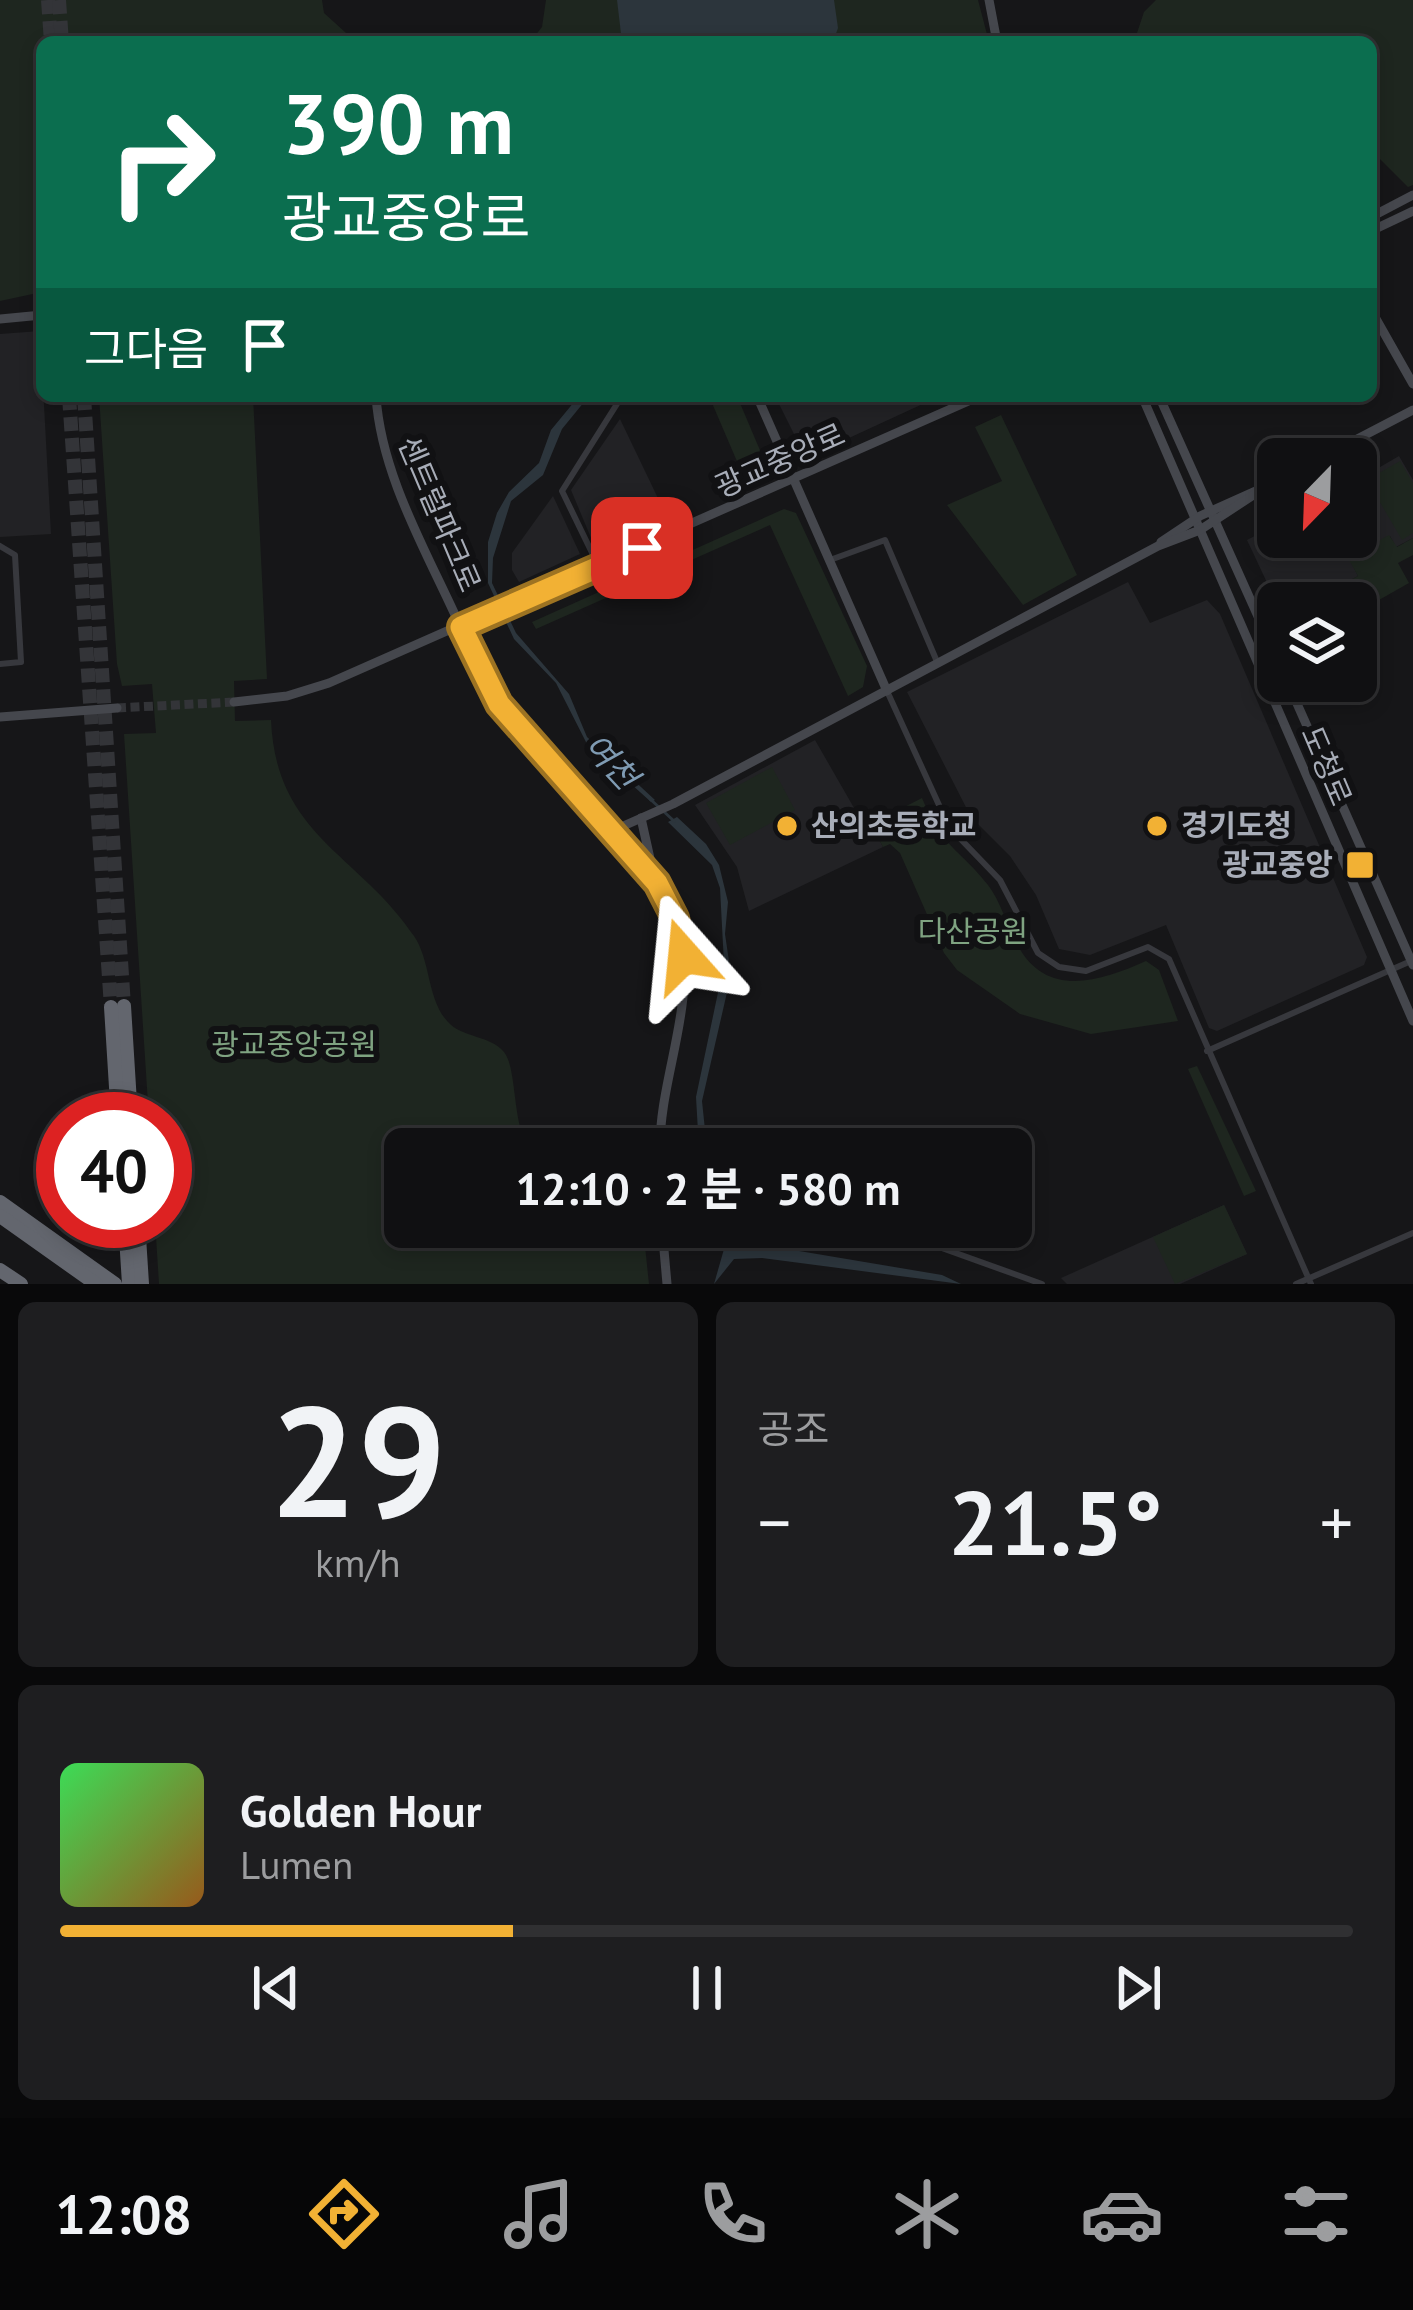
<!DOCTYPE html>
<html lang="ko">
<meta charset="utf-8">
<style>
:root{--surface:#101012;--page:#1e1e20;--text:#f1f3f6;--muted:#9c9d9f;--line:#303032;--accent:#f2b134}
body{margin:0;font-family:"PT Sans","Noto Sans KR",sans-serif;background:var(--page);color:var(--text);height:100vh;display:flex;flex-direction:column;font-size:45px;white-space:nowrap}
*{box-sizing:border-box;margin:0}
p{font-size:39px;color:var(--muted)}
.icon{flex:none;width:66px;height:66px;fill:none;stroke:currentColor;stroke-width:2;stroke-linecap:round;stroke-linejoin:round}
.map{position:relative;height:1284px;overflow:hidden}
.panel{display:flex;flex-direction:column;gap:18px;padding:18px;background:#09090a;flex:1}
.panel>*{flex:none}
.guide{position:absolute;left:36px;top:36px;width:1341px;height:366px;border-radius:18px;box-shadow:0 6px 18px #0003,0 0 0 3px var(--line);background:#0b6e4f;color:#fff;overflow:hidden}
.needle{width:78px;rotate:203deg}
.tools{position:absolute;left:1257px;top:438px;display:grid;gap:24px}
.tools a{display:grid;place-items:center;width:120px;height:120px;border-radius:18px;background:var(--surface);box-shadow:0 6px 18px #0003,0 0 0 3px var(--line);font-size:60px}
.speed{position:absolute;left:36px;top:1092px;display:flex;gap:24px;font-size:60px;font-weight:700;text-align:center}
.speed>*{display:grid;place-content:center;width:156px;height:156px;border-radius:50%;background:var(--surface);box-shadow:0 6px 18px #0003,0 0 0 3px var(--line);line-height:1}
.speed .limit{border:18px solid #d22;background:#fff;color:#111}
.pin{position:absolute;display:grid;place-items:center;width:102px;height:102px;color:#fff;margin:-51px;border-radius:24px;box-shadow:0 6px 18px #0006}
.me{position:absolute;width:132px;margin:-66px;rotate:342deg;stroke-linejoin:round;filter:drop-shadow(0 0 9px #0008)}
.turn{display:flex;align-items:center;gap:42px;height:252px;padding:0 48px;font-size:54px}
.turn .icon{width:156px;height:156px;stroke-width:2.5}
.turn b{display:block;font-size:84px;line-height:102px}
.then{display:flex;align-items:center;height:114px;padding:0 48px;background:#0003;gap:24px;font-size:45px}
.big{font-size:90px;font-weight:700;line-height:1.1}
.panel .card{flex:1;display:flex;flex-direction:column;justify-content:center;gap:18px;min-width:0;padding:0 42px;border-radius:18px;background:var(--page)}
.panel .dial{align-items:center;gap:0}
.dial b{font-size:156px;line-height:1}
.song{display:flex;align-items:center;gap:36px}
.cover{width:144px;height:144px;border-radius:18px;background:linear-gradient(135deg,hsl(130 70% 55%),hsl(30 70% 35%))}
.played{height:12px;border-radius:6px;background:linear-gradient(90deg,var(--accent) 35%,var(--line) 35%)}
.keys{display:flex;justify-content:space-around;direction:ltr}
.heat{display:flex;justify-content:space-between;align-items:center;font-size:66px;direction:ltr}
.panel .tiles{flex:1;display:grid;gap:18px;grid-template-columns:1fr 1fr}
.card:last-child{grid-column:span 2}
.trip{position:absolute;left:384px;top:1128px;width:648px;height:120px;border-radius:18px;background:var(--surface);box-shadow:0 6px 18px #0003,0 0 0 3px var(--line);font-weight:700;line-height:120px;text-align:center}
.menu{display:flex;height:192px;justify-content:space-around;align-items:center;background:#060607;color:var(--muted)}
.menu .icon{width:84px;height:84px}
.menu .on{color:var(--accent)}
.menu b{font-size:54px;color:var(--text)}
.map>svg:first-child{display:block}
</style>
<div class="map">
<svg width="1413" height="1284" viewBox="0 0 1413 1284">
<rect width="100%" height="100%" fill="#161618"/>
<!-- built -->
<g fill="#222225">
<polygon points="40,331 51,534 0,537 0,334"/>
<polygon points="775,396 940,396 823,450 819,443 800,446"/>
<polygon points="620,419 667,517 603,548 594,545 571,490"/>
<polygon points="1399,456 1413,480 1413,538 1396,547 1390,536 1349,558 1358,576 1310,603 1278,606 1247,540 1278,524 1278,537 1356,537 1356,481"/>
<polygon points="553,496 580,554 519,582 512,570 512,553"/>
<polygon points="1128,582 1150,623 1207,600 1220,614 1367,957 1364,965 1217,1031 1209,1028 1166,925 1090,955 1059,949 1036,895 1010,856 971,817 907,692"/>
<polygon points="815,740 865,827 871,824 883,847 749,911 737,867 695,805"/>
<polygon points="1224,1205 1247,1254 1180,1284 1067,1284 1061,1278"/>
</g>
<!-- green -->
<g fill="#1e261f">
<polygon points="0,0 322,0 324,13 356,42 42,42 42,292 0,301"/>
<polygon points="546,0 978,0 989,42 530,42 542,27"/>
<polygon points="1156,0 1413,0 1413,185 1408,187 1371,150 1371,42 1134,42 1144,12"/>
<path d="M99,396H253L267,679L234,681L235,721L271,720C276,836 358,853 414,936C431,961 427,1000 448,1022C462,1038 490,1035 504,1052C517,1068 512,1120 528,1149H405V1227H643L649,1284H159L155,1221H165V1119H149L124,734L156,733L152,684L122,686L117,664Z"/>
<polygon points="709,396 737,396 765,462 762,472 745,480"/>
<polygon points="1001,415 1077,575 1023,605 947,505 1002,481 975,427"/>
<polygon points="1400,461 1413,483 1413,533 1402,540 1367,480"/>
<polygon points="784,509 796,513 867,666 863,687 848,696 770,525 536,629 532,622"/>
<polygon points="1389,535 1397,547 1413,538 1413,555 1398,563 1409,583 1356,613 1356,603 1337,603 1331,591 1358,576 1348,558"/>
<polygon points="772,767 795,810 730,845 706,803"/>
<path d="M922,798C944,850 958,847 988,885C1001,902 1007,926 1017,944C1046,1000 1101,981 1146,961L1159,970L1178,1021L1091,1034L1020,1014L957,970L944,953L900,853L890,844L883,847L871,824Z"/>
<polygon points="1197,1066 1256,1191 1244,1196 1188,1069"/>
<polygon points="1224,1205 1247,1254 1175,1284 1153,1237"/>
</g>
<!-- water -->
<g fill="#2c353c">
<polygon points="617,0 834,0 838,28 833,42 622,42"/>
<polygon points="579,396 589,396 562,429 543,475 511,501 493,558 492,583 516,633 569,694 587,737 655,800 651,802 587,744 556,683 514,639 488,583 488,542 497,513 509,492 539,463 551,430"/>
<polygon points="677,817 706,844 719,865 728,902 725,934 731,975 702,1101 707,1149 699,1149 696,1097 724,964 720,888 712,865 668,822"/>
<polygon points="715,1227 727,1227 733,1240 942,1275 961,1284 762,1258 734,1259 714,1284 724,1249"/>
</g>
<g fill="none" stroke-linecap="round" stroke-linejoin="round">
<!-- stream -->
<polyline stroke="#2c353c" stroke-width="3" points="650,799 674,821"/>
<!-- secondary-tunnel -->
<polyline stroke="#333438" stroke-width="9" stroke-dasharray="9 4.5" stroke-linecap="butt" points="117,708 234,702"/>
<!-- highway-tunnel -->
<g stroke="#333438" stroke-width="14" stroke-dasharray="14 7" stroke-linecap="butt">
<polyline points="48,0 51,42"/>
<polyline points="59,0 62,42"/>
<polyline points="69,396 111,1007"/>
<polyline points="84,396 124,1006"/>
</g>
<!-- street -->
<g stroke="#37383d" stroke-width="6">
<polyline points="0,546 15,555 21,662 0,664"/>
<polyline points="830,560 885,540 938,664"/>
<polyline points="597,563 562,491 622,396"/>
<polyline points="887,691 949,827 1000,880 1038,953 1059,967 1086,971 1148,947 1169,959 1311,1284"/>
<polyline points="1207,1051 1411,961"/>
<polyline points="790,1227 939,1247 1042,1284"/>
<polyline points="1296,1284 1413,1233"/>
</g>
<!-- secondary -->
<g stroke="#45474d" stroke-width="9">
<polyline points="989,0 997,42"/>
<polyline points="1371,217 1413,195"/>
<polyline points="1371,231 1413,211"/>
<polyline points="1371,310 1413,384"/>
<polyline points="0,319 42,315"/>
<path d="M376,396C381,473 424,547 456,617C470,647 480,680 501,706C555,773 656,850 679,933C698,1001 659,1079 660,1149"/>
<polyline points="757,396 887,691"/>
<polyline points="1142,396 1413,1021"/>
<polyline points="1159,396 1278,661"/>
<polyline points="1319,459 1413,410"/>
<polyline points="1161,542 1200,516 1278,481"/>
<polyline points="1287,681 1413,965"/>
<polyline points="234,702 287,696 329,683 980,396"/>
<polyline points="0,717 117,708"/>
<polyline points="641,818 653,872"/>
<polyline points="612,831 673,804 1158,546 1200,530 1261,490"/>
<polyline points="662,1227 667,1284"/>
</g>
<!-- highway -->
<g stroke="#63666e" stroke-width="14">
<polyline points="124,1006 131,1119"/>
<polyline points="111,1007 118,1119"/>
<polyline points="0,1202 115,1284"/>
<polyline points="0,1216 96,1284"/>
<polyline points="125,1221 129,1284"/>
<polyline points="138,1221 142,1284"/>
<polyline points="0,1270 21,1284"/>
</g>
</g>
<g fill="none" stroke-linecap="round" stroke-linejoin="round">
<!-- route casing -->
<g stroke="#9d7322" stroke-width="30">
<polyline id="route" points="642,548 461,627 499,704 657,883 675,918 684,956"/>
</g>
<!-- route -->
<use href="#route" stroke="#f2b134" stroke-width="21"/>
</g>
<!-- markers -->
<g fill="#f2b134" stroke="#111113" stroke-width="4.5">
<circle cx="787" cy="826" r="12"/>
<circle cx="1157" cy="826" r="12"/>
<rect x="1345" y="850" width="30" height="30" rx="6"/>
</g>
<g text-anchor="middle" stroke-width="12" stroke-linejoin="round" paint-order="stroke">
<!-- street labels -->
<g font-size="30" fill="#a8adb8" stroke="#111113">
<text transform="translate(780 461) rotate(-24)" y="10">광교중앙로</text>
<text transform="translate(439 514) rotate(67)" y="10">센트럴파크로</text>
<text transform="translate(1326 766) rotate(67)" y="10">도청로</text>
</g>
<!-- poi labels -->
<g font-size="30" font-weight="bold" fill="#a8adb8" stroke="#111113" text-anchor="start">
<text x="811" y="836">산의초등학교</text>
<text x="1181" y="836">경기도청</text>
<text x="1333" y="875" text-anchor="end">광교중앙</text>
</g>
<!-- park labels -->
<g font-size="30" fill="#7fa381" stroke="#111113">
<text x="973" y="942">다산공원</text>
<text x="294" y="1055">광교중앙공원</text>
</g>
<!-- water labels -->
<g font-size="33" font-style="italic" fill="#7f9bb3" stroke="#111113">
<text transform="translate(611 761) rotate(47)" y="12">여천</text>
</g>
</g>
</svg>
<div class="tools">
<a><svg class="needle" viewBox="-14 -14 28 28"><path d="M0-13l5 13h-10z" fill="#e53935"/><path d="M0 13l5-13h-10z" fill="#9c9d9f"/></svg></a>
<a><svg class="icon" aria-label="layers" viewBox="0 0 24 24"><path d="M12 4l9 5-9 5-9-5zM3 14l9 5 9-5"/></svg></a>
</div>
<div class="speed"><div class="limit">40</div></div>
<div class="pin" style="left:642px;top:548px;background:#d93025"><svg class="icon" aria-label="arrive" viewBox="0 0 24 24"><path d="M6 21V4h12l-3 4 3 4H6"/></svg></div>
<svg class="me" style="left:684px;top:956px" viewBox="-20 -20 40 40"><path d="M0-17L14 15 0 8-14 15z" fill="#f2b134" stroke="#fff" stroke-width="4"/></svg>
<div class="trip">12:10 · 2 분 · 580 m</div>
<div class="guide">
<div class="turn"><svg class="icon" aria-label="right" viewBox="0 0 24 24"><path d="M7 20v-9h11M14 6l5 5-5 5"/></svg><div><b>390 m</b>광교중앙로</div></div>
<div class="then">그다음<svg class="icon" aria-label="arrive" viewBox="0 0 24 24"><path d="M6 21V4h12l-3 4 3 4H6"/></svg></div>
</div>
</div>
<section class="panel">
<div class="tiles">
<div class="card dial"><b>29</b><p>km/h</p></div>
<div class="card"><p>공조</p>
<div class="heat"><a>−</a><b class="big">21.5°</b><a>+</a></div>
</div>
<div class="card">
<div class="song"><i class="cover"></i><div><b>Golden Hour</b><p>Lumen</p></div></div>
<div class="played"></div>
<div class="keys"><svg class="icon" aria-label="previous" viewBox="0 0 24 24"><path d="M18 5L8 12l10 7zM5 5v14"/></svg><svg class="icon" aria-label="pause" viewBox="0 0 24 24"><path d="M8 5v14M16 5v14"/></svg><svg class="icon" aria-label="next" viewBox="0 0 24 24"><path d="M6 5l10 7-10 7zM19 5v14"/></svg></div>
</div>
</div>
</section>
<nav class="menu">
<b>12:08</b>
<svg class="icon on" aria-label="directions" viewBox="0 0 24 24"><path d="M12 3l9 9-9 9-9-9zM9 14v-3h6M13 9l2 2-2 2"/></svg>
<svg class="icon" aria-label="music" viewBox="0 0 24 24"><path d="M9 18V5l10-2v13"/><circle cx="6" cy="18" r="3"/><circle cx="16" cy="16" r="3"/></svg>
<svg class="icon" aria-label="phone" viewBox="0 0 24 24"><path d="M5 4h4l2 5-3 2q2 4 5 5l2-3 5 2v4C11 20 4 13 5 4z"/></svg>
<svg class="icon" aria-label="climate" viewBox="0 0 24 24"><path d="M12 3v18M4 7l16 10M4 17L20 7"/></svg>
<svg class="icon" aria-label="car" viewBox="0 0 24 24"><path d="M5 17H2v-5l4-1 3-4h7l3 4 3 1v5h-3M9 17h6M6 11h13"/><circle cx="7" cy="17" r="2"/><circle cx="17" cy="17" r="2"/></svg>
<svg class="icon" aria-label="filters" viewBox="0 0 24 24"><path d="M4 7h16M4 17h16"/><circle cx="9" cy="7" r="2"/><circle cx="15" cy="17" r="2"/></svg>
</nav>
